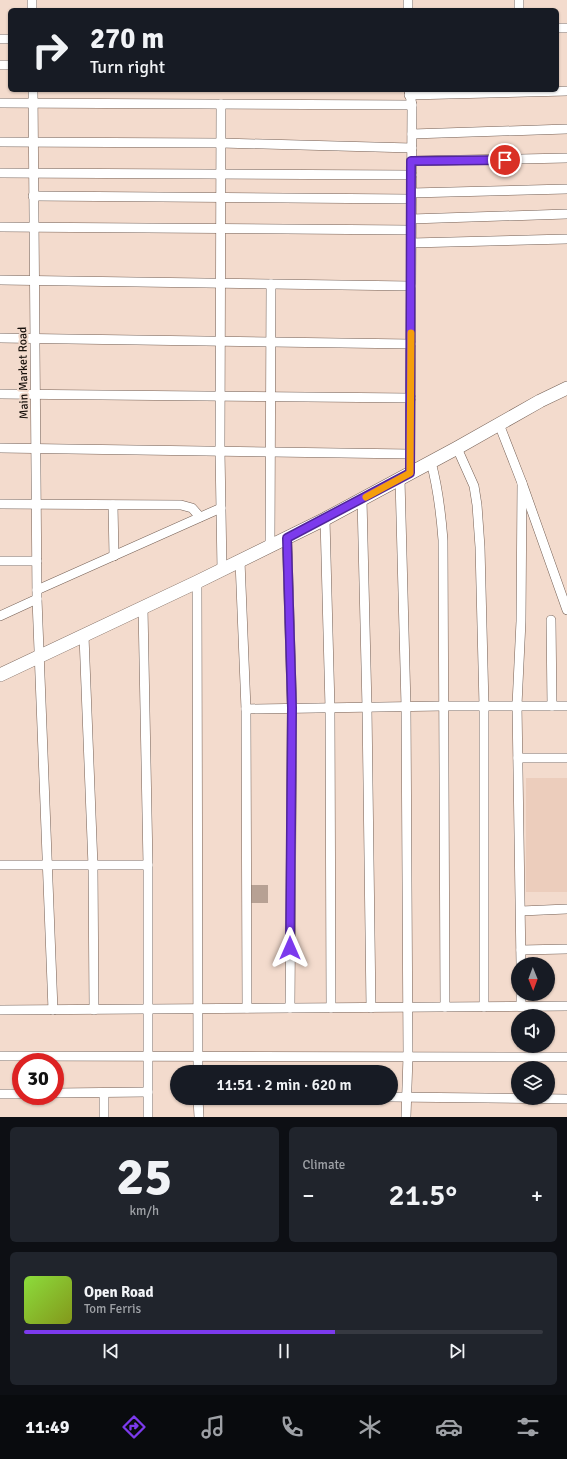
<!DOCTYPE html>
<meta charset="utf-8">
<style>
:root{--surface:#171b24;--page:#20242c;--text:#f1f3f6;--muted:#9ea1a6;--line:#363941;--accent:#7c3aed}
body{margin:0;font-family:Signika,sans-serif;background:var(--page);color:var(--text);height:100vh;display:flex;flex-direction:column;font-size:15px;white-space:nowrap}
*{box-sizing:border-box;margin:0}
p{font-size:13px;color:var(--muted)}
.icon{flex:none;width:22px;height:22px;fill:none;stroke:currentColor;stroke-width:2;stroke-linecap:round;stroke-linejoin:round}
.map{position:relative;height:1117px;overflow:hidden}
.panel{display:flex;flex-direction:column;gap:10px;padding:10px;background:#0d0f14;flex:1}
.panel>*{flex:none}
.hud{position:absolute;left:8px;top:8px;width:551px;height:84px;border-radius:6px;box-shadow:0 1px 3px #0004;background:#171b24;color:var(--text);overflow:hidden}
.needle{width:26px;rotate:179deg}
.fabs{position:absolute;left:511px;top:957px;display:grid;gap:8px}
.fabs a{display:grid;place-items:center;width:44px;height:44px;border-radius:50%;background:var(--surface);box-shadow:0 1px 3px #0004;font-size:20px}
.speed{position:absolute;left:12px;top:1053px;display:flex;gap:8px;font-size:20px;font-weight:700;text-align:center}
.speed>*{display:grid;place-content:center;width:52px;height:52px;border-radius:50%;background:var(--surface);box-shadow:0 1px 3px #0004;line-height:1}
.speed .limit{border:6px solid #d22;background:#fff;color:#111}
.pin{position:absolute;display:grid;place-items:center;width:34px;height:34px;color:#fff;margin:-17px;border:2px solid #fff;border-radius:50%;box-shadow:0 1px 4px #0007}
.me{position:absolute;width:44px;margin:-22px;rotate:0deg;stroke-linejoin:round;filter:drop-shadow(0 0 3px #0008)}
.turn{display:flex;align-items:center;gap:14px;height:84px;padding:0 16px;font-size:18px}
.turn .icon{width:52px;height:52px;stroke-width:2.5}
.turn b{display:block;font-size:28px;line-height:34px}
.big{font-size:30px;font-weight:600;line-height:1.1}
.panel .widget{flex:1;display:flex;flex-direction:column;justify-content:center;gap:6px;min-width:0;padding:0 14px;border-radius:6px;background:var(--page)}
.panel .dial{align-items:center;gap:0}
.dial b{font-size:52px;line-height:1}
.song{display:flex;align-items:center;gap:12px}
.cover{width:48px;height:48px;border-radius:6px;background:linear-gradient(135deg,hsl(90 70% 55%),hsl(70 70% 35%))}
.played{height:4px;border-radius:2px;background:linear-gradient(90deg,var(--accent) 60%,var(--line) 60%)}
.keys{display:flex;justify-content:space-around;direction:ltr}
.heat{display:flex;justify-content:space-between;align-items:center;font-size:22px;direction:ltr}
.panel .tiles{flex:1;display:grid;gap:10px;grid-template-columns:1fr 1fr}
.widget:last-child{grid-column:span 2}
.trip{position:absolute;left:170px;top:1065px;width:228px;height:40px;border-radius:20px;background:var(--surface);box-shadow:0 1px 3px #0004;font-weight:600;line-height:40px;text-align:center}
.tab-bar{display:flex;height:64px;justify-content:space-around;align-items:center;background:#090b0e;color:var(--muted)}
.tab-bar .icon{width:28px;height:28px}
.tab-bar .on{color:var(--accent)}
.tab-bar b{font-size:18px;color:var(--text)}
.map>svg:first-child{display:block}
</style>
<div class="map">
<svg width="567" height="1117" viewBox="0 0 567 1117">
<rect width="100%" height="100%" fill="#f3dbcd"/>
<!-- built -->
<rect fill="#eccdbc" x="526" y="778" width="41" height="114"/>
<!-- building -->
<rect fill="#b7a194" x="249" y="885" width="19" height="18"/>
<g fill="none" stroke-linecap="round" stroke-linejoin="round">
<!-- street casing -->
<g stroke="#745f54" stroke-width="10">
<g id="street">
<polyline points="32,0 32,10"/>
<polyline points="519,0 519,10"/>
<polyline points="408,10 408,0"/>
<polyline points="557,28 567,28"/>
<polyline points="0,39 10,39"/>
<polyline points="0,65 10,65"/>
<polyline points="33,90 37,599 53,1010"/>
<polyline points="409,90 412,105 410,473"/>
<polyline points="409,95 567,91"/>
<polyline points="0,103 412,105"/>
<polyline points="221,104 220,451 222,570"/>
<polyline points="412,134 567,129"/>
<polyline points="0,142 221,143 412,148"/>
<polyline points="411,161 567,158"/>
<polyline points="0,173 412,175"/>
<polyline points="411,193 567,189"/>
<polyline points="33,196 411,199"/>
<polyline points="411,219 567,214"/>
<polyline points="0,227 411,230"/>
<polyline points="411,243 567,239"/>
<polyline points="0,280 411,286"/>
<polyline points="0,338 411,344"/>
<polyline points="0,394 411,398"/>
<polyline points="499,424 522,483 567,610"/>
<polyline points="0,448 410,454"/>
<polyline points="457,448 474,486 477,505 480,547 484,706 484,1007"/>
<path d="M431,462C438,488 441,514 443,540L445,1007"/>
<polyline points="400,479 406,706 408,1056 406,1117"/>
<polyline points="362,499 367,708 371,1008"/>
<polyline points="0,504 181,505 192,508 200,517"/>
<polyline points="113,505 114,556"/>
<polyline points="325,519 330,708 331,1008"/>
<polyline points="287,538 292,708 290,1008"/>
<polyline points="270,546 271,284"/>
<polyline points="0,561 37,561"/>
<polyline points="240,561 246,709 247,1008"/>
<polyline points="197,582 198,1072"/>
<polyline points="37,590 221,508"/>
<polyline points="143,608 148,865 148,1117"/>
<polyline points="0,616 37,599"/>
<polyline points="551,620 552,706"/>
<polyline points="84,636 93,866 94,1010"/>
<polyline points="246,709 443,706 567,706"/>
<polyline points="518,758 567,758"/>
<polyline points="0,865 148,865"/>
<polyline points="521,911 567,909"/>
<polyline points="521,950 567,949"/>
<polyline points="521,964 517,705 521,621 522,483"/>
<polyline points="521,1007 521,994"/>
<polyline points="0,1010 567,1006"/>
<polyline points="0,1056 567,1057"/>
<polyline points="55,1093 148,1092"/>
<polyline points="0,1094 21,1094"/>
<polyline points="391,1097 567,1099"/>
<polyline points="198,1098 199,1117"/>
<polyline points="104,1117 104,1093"/>
</g>
</g>
<!-- secondary casing -->
<g stroke="#745f54" stroke-width="14">
<polyline id="secondary" points="0,675 197,582 325,519 457,448 540,401 567,388"/>
</g>
<!-- street -->
<use href="#street" stroke="#fff" stroke-width="9"/>
<!-- secondary -->
<use href="#secondary" stroke="#fff" stroke-width="13"/>
</g>
<g fill="none" stroke-linecap="round" stroke-linejoin="round">
<!-- route casing -->
<g stroke="#51269a" stroke-width="10">
<polyline id="route" points="290,948 292,708 287,538 410,473 411,161 505,160"/>
</g>
<!-- route -->
<use href="#route" stroke="#7c3aed" stroke-width="7"/>
<!-- slow -->
<polyline stroke="#f59e0b" stroke-width="7" points="366,497 410,473 411,333"/>
</g>
<g text-anchor="middle" stroke-width="4" stroke-linejoin="round" paint-order="stroke">
<!-- street labels -->
<g font-size="12" fill="#17100b" stroke="#f3dbcd">
<text transform="translate(23 373) rotate(-91)" y="4">Main Market Road</text>
</g>
</g>
</svg>
<div class="fabs">
<a><svg class="needle" viewBox="-14 -14 28 28"><path d="M0-13l5 13h-10z" fill="#e53935"/><path d="M0 13l5-13h-10z" fill="#9ea1a6"/></svg></a>
<a><svg class="icon" aria-label="sound" viewBox="0 0 24 24"><path d="M4 9h4l5-4v14l-5-4H4zM17 9q2 3 0 6"/></svg></a>
<a><svg class="icon" aria-label="layers" viewBox="0 0 24 24"><path d="M12 4l9 5-9 5-9-5zM3 14l9 5 9-5"/></svg></a>
</div>
<div class="speed"><div class="limit">30</div></div>
<div class="pin" style="left:505px;top:160px;background:#d93025"><svg class="icon" aria-label="arrive" viewBox="0 0 24 24"><path d="M6 21V4h12l-3 4 3 4H6"/></svg></div>
<svg class="me" style="left:290px;top:948px" viewBox="-20 -20 40 40"><path d="M0-17L14 15 0 8-14 15z" fill="#7c3aed" stroke="#fff" stroke-width="4"/></svg>
<div class="trip">11:51 · 2 min · 620 m</div>
<div class="hud">
<div class="turn"><svg class="icon" aria-label="right" viewBox="0 0 24 24"><path d="M7 20v-9h11M14 6l5 5-5 5"/></svg><div><b>270 m</b>Turn right</div></div>
</div>
</div>
<section class="panel">
<div class="tiles">
<div class="widget dial"><b>25</b><p>km/h</p></div>
<div class="widget"><p>Climate</p>
<div class="heat"><a>−</a><b class="big">21.5°</b><a>+</a></div>
</div>
<div class="widget">
<div class="song"><i class="cover"></i><div><b>Open Road</b><p>Tom Ferris</p></div></div>
<div class="played"></div>
<div class="keys"><svg class="icon" aria-label="previous" viewBox="0 0 24 24"><path d="M18 5L8 12l10 7zM5 5v14"/></svg><svg class="icon" aria-label="pause" viewBox="0 0 24 24"><path d="M8 5v14M16 5v14"/></svg><svg class="icon" aria-label="next" viewBox="0 0 24 24"><path d="M6 5l10 7-10 7zM19 5v14"/></svg></div>
</div>
</div>
</section>
<nav class="tab-bar">
<b>11:49</b>
<svg class="icon on" aria-label="directions" viewBox="0 0 24 24"><path d="M12 3l9 9-9 9-9-9zM9 14v-3h6M13 9l2 2-2 2"/></svg>
<svg class="icon" aria-label="music" viewBox="0 0 24 24"><path d="M9 18V5l10-2v13"/><circle cx="6" cy="18" r="3"/><circle cx="16" cy="16" r="3"/></svg>
<svg class="icon" aria-label="phone" viewBox="0 0 24 24"><path d="M5 4h4l2 5-3 2q2 4 5 5l2-3 5 2v4C11 20 4 13 5 4z"/></svg>
<svg class="icon" aria-label="climate" viewBox="0 0 24 24"><path d="M12 3v18M4 7l16 10M4 17L20 7"/></svg>
<svg class="icon" aria-label="car" viewBox="0 0 24 24"><path d="M5 17H2v-5l4-1 3-4h7l3 4 3 1v5h-3M9 17h6M6 11h13"/><circle cx="7" cy="17" r="2"/><circle cx="17" cy="17" r="2"/></svg>
<svg class="icon" aria-label="filters" viewBox="0 0 24 24"><path d="M4 7h16M4 17h16"/><circle cx="9" cy="7" r="2"/><circle cx="15" cy="17" r="2"/></svg>
</nav>
